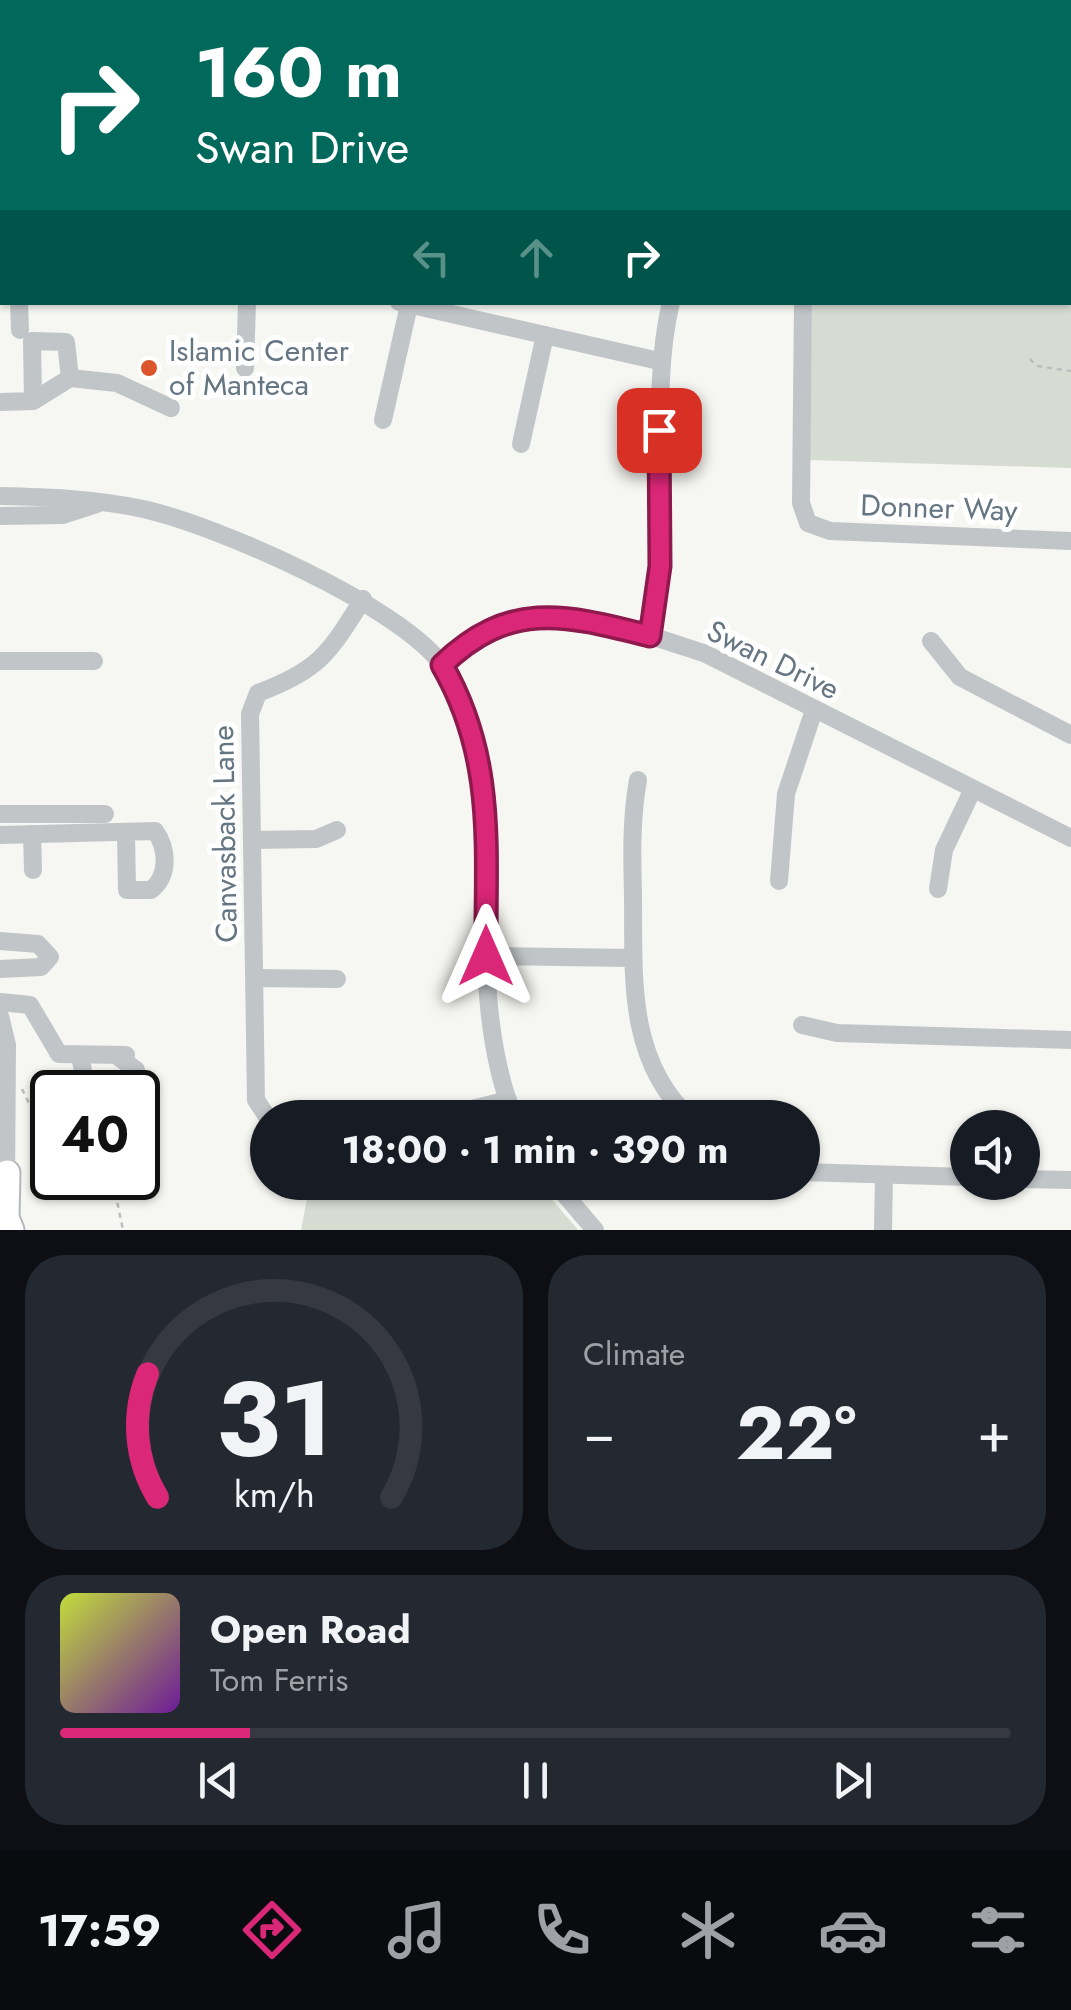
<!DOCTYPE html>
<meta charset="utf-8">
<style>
:root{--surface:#171b24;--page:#242831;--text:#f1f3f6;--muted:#9ea1a6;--line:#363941;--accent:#db2777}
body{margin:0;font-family:Jost,sans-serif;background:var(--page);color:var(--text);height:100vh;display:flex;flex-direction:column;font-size:38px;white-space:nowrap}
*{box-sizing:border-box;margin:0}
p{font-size:32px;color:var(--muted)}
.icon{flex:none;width:55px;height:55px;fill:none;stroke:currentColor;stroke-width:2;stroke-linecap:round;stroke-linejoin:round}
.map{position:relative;height:1230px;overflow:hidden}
.side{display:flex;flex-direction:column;gap:25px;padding:25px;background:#0d0f14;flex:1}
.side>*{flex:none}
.top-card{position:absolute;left:0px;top:0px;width:1072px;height:305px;box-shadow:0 2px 8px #0004;background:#00695c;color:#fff;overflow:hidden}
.controls{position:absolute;left:950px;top:1110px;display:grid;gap:20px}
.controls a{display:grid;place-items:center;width:90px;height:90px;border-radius:50%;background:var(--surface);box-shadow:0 2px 8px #0004;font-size:50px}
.speed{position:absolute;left:30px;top:1070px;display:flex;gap:20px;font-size:50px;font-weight:700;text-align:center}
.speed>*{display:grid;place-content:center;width:130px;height:130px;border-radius:50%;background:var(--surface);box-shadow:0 2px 8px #0004;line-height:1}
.speed .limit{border:5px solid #111;border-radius:15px;background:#fff;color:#111}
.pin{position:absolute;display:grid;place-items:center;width:85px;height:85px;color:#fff;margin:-42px;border-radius:20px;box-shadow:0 5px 15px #0006}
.me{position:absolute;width:110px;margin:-55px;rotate:0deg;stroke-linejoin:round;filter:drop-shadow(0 0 8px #0008)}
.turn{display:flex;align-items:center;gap:35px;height:210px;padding:0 30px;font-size:45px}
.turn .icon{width:130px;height:130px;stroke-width:2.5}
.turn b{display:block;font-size:70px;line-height:85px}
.lanes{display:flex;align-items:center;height:95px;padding:0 30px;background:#0003;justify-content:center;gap:50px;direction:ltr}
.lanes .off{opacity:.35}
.big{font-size:75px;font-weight:700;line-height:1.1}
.side .tile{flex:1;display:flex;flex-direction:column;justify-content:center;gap:15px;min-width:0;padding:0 35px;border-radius:40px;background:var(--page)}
.side .dial{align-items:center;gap:0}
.dial svg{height:260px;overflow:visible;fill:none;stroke:var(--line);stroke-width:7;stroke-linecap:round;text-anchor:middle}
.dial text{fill:var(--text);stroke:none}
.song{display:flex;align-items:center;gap:30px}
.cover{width:120px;height:120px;border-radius:15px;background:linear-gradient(135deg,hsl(70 70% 55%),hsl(280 70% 35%))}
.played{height:10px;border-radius:5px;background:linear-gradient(90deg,var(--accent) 20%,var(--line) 20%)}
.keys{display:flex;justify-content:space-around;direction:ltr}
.heat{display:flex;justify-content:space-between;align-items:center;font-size:55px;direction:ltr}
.side .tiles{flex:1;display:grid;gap:25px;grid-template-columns:1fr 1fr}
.tile:last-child{grid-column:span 2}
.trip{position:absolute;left:250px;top:1100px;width:570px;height:100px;border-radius:50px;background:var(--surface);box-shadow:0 2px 8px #0004;font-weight:700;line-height:100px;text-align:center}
.tab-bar{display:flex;height:160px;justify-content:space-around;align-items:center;background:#090b0e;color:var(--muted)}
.tab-bar .icon{width:70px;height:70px}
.tab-bar .active{color:var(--accent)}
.tab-bar b{font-size:45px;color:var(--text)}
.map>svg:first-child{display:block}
</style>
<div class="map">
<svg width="1071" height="1230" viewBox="0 0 1071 1230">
<rect width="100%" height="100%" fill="#f6f6f2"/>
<!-- green -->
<g fill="#d7dcd3">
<polygon points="1071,274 1071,468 808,460 812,303 1070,302"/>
<polygon points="537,1182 578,1230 301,1230 310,1183"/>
</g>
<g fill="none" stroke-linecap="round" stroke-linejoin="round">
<!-- highway casing -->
<g stroke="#b4b7ba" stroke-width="29">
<polyline id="highway" points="7,1173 6,1218 11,1230"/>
</g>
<!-- path -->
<g stroke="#bbbdbf" stroke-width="2.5" stroke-dasharray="5 5" stroke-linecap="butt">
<polyline points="1030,359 1037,366 1071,371"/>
<polyline points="22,1089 35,1115 52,1132"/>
<polyline points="101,1178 117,1201 123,1230"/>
</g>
<!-- minor -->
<g stroke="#c1c5c8" stroke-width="18">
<polyline points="816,0 817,2"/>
<polyline points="957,0 957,2"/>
<polyline points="411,2 411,0"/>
<polyline points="0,41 2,41"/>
<polyline points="0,137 2,137"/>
<polyline points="1070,263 1071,263"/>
<polyline points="0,291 2,291"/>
<polyline points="19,302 20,330"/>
<polyline points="399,302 659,361"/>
<polyline points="803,302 801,503 808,523 830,531 1071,541"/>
<polyline points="245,368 247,302"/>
<polyline points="70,378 117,383 171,408"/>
<polyline points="0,402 33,401 70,378 66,342 32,341 33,401"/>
<polyline points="383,420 409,305"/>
<polyline points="521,444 545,335"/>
<path d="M0,496C48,497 97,499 143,509C216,525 401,606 443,666C461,691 474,726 480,757C487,788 485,823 485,855C486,945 481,1033 514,1118"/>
<polyline points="0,516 63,515 97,504"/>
<path d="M650,636C678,527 645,412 671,302"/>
<polyline points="931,641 960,677 1071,735"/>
<polyline points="0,661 94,661"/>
<path d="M442,665C523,586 612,623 706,654L1071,838"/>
<path d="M638,780C631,819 632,856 633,895C634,974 626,1059 690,1118"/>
<polyline points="0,814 105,814"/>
<polyline points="32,834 33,870"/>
<path d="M0,835L155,831C168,849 169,876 151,890H127L126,834"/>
<polyline points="253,840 316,839 337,830"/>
<polyline points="779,881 786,794 814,710"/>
<polyline points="938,889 944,850 972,791"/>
<polyline points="0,941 38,944 50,957 41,967 0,969"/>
<polyline points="486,956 632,958"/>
<polyline points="255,978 337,979"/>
<polyline points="0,1002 30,1005 59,1054 126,1055"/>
<polyline points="0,1016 7,1045 6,1183"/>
<polyline points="802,1025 837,1033 1071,1040"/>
<polyline points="80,1055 87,1092"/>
<polyline points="116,1055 136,1070 141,1089 137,1092"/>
<path d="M268,1118L256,1100L250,714L258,693C320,670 329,653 363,599"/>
<polyline points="436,1118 508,1100"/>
<polyline points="802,1172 968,1177"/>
<polyline points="1022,1179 1071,1180"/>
<polyline points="554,1182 595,1230"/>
<polyline points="883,1230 884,1175"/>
</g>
<!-- highway -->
<use href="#highway" stroke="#fff" stroke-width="25"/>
</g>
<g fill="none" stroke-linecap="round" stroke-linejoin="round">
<!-- route casing -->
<g stroke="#8e194d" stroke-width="25">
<path id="route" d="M486,956C485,851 497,760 442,665C510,599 566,615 650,636L660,566L659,430"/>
</g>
<!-- route -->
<use href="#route" stroke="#db2777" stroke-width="18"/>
</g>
<!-- markers -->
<circle fill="#dd552b" stroke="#fff" stroke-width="4" cx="149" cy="368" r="10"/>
<g text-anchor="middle" stroke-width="10" stroke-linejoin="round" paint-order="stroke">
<!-- poi labels -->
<g font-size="30" fill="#657582" stroke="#fff" text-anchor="start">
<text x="169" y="361">Islamic Center<tspan x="169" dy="34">of Manteca</tspan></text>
</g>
<!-- street labels -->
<g font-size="30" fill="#657582" stroke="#fff">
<text transform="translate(939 508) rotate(2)" y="10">Donner Way</text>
<text transform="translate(773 660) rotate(26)" y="10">Swan Drive</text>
<text transform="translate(225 834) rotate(-91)" y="10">Canvasback Lane</text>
</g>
</g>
</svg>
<div class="controls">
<a><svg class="icon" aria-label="sound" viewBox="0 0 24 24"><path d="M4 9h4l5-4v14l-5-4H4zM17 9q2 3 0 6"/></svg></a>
</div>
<div class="speed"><div class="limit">40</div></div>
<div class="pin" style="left:659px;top:430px;background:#d93025"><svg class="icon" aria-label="arrive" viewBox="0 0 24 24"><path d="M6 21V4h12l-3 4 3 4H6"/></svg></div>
<svg class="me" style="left:486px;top:956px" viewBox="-20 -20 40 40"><path d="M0-17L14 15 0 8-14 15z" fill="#db2777" stroke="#fff" stroke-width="4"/></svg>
<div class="trip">18:00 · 1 min · 390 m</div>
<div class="top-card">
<div class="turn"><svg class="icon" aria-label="right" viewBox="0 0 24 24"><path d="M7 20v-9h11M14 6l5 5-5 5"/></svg><div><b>160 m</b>Swan Drive</div></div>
<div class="lanes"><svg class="icon off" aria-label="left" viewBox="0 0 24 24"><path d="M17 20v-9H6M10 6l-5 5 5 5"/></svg><svg class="icon off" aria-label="ahead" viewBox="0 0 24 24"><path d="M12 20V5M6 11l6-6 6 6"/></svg><svg class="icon" aria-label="right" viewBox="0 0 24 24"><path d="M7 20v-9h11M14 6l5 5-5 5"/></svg></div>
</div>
</div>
<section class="side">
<div class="tiles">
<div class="tile dial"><svg viewBox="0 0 100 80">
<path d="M14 69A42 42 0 1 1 86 69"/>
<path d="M14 69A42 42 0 0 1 11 31" stroke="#db2777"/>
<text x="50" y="56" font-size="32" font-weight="700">31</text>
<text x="50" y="72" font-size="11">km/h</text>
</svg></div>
<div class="tile"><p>Climate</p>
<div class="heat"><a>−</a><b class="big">22°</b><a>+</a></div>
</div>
<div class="tile">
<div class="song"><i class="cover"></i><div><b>Open Road</b><p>Tom Ferris</p></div></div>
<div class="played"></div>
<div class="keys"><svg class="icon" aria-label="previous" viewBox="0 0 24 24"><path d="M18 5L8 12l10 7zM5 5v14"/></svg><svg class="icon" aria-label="pause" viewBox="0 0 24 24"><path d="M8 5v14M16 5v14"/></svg><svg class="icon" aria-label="next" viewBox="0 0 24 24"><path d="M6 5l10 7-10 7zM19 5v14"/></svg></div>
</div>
</div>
</section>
<nav class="tab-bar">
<b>17:59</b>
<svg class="icon active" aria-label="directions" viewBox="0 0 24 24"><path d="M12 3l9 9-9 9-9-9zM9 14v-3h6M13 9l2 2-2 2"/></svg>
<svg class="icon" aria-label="music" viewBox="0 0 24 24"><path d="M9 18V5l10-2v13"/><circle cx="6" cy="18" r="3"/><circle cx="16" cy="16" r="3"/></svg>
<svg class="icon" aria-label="phone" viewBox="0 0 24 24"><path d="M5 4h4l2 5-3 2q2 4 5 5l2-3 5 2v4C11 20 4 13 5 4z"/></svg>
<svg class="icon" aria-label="climate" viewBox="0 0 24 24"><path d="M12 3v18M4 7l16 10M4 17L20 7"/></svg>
<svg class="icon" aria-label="car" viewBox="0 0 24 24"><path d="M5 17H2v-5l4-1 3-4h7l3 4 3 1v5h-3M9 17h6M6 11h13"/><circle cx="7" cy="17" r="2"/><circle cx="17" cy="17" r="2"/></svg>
<svg class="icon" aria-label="filters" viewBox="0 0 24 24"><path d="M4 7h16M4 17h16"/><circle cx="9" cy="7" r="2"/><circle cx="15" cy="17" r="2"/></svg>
</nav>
